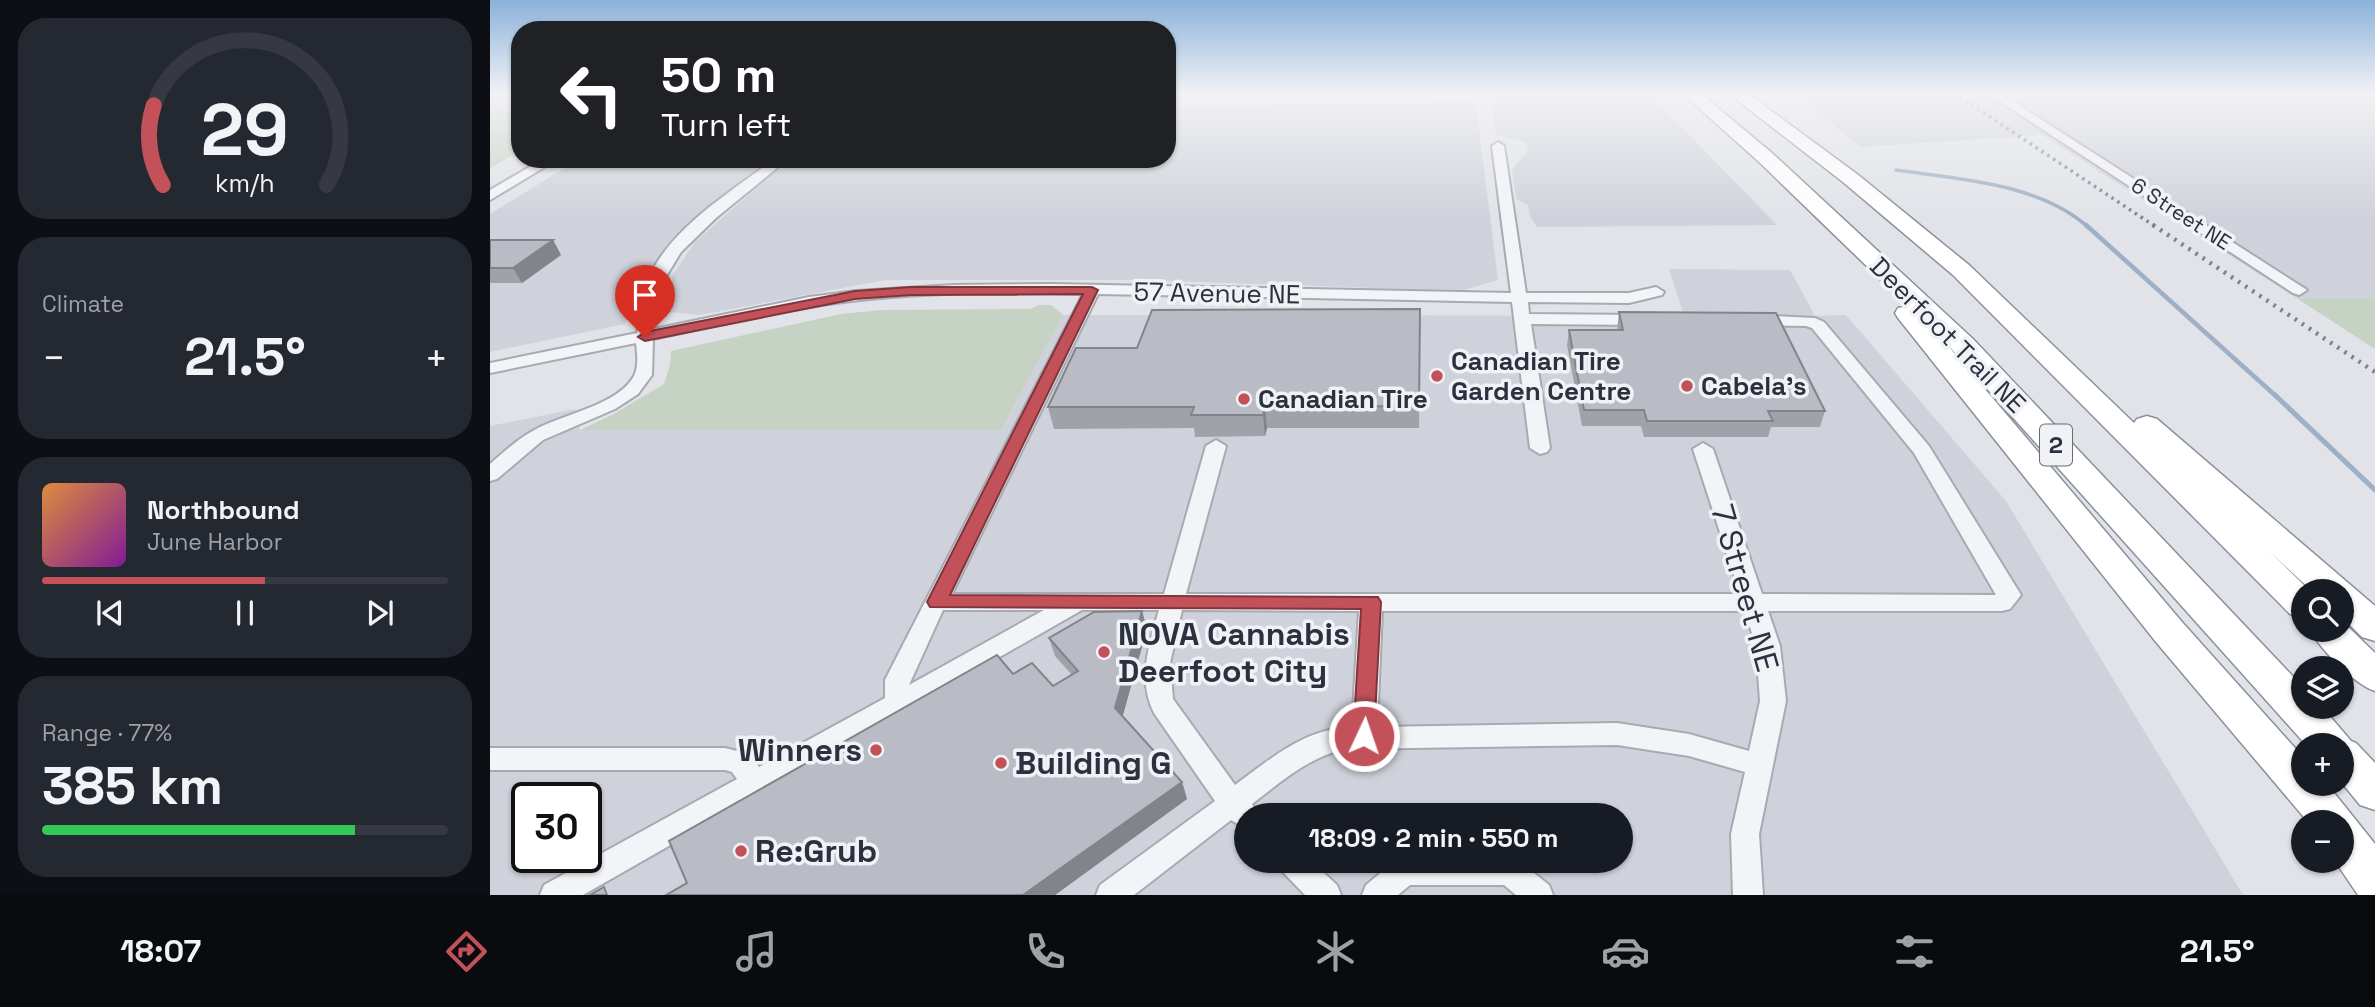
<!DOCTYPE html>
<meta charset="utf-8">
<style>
:root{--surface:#171b24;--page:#242831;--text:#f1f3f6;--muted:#9ea1a6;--line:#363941;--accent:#c3515a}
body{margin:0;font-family:"Space Grotesk",sans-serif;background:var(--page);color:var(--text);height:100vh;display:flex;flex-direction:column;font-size:26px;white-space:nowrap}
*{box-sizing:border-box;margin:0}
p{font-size:23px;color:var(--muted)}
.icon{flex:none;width:38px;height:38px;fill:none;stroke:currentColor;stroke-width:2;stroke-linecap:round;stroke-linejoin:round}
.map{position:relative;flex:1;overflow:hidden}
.drawer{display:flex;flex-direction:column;gap:18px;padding:18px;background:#0d0f14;width:490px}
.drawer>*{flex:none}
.guide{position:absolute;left:21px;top:21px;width:665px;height:147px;border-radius:28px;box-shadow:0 2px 5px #0004;background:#202124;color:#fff;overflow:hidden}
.tools{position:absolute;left:1801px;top:579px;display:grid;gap:14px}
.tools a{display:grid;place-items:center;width:63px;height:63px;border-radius:50%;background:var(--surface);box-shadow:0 2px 5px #0004;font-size:35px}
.speed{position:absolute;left:21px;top:782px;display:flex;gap:14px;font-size:35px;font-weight:700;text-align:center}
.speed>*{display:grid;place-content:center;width:91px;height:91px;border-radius:50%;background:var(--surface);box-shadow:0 2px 5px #0004;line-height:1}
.speed .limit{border:4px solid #111;border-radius:10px;background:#fff;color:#111}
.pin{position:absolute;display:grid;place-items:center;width:60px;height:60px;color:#fff;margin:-72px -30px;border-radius:50% 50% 50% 0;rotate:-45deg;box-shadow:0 0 7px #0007}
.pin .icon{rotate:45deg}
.me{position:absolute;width:77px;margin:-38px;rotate:3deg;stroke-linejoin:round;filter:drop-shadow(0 0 5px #0008)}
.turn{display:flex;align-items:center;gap:24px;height:147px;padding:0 35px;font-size:32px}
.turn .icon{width:91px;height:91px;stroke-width:2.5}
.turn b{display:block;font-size:49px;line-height:60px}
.big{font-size:52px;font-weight:700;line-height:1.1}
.drawer .card{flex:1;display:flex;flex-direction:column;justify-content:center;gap:10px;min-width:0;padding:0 24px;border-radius:28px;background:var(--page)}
.drawer .dial{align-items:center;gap:0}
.dial svg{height:182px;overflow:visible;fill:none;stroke:var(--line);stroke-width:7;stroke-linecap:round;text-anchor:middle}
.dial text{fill:var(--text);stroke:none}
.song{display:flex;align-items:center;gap:21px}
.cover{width:84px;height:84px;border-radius:10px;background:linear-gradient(135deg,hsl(30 70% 55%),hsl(290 70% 35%))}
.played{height:7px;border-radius:4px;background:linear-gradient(90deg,var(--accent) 55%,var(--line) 55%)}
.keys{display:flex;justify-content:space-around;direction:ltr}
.heat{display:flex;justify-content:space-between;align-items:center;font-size:38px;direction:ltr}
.charge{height:10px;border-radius:5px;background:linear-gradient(90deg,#34c759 77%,var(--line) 0)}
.trip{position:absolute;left:744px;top:803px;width:399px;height:70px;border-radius:35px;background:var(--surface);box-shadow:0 2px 5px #0004;font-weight:700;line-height:70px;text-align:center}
.dock{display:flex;height:112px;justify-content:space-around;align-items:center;background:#090b0e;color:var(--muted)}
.dock .icon{width:49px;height:49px}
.dock .active{color:var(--accent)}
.dock b{font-size:32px;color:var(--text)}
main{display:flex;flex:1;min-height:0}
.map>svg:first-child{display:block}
</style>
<main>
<section class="drawer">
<div class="card dial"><svg viewBox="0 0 100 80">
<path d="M14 69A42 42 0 1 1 86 69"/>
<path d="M14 69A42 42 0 0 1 10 34" stroke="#c3515a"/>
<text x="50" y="56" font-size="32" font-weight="700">29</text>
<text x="50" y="72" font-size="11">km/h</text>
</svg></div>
<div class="card"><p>Climate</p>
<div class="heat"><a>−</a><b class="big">21.5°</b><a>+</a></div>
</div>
<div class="card">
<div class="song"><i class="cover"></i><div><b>Northbound</b><p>June Harbor</p></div></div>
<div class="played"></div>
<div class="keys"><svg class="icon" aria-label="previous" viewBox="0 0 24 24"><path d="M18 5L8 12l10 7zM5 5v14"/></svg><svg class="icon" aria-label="pause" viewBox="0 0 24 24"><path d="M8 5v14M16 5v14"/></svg><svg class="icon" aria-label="next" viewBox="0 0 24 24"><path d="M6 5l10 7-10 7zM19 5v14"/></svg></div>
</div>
<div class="card"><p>Range · 77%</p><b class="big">385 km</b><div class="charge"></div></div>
</section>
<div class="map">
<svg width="1885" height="895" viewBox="0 0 1885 895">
<rect width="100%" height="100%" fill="#e1e3e8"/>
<!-- built -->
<g fill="#cfd2da" fill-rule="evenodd">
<polygon points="677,93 1158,93 1287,225 1047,227 1040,216 1038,205 1026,199 1022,170 1038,150 1035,142 1006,134 1001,94"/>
<polygon points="1305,93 1885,93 1885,299 1808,299 1552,135 1370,147"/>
<polygon points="942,101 985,102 987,113 1008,280 971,291 654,280 395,280 210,315 179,312 182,276 205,242 283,173 314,159 677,159 677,105 928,104"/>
<polygon points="103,159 265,159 266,171 177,245 135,324 0,352 0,214 86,161"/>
<path d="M1179,269L1300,270L1325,316L1356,315L1516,501L1753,895H0V426L85,409L90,430H511L573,315L1194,316ZM37,798H96V858H37ZM756,816H1130V861H756Z"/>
</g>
<!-- green -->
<g fill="#c6d2c3">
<polygon points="0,93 30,93 30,151 0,168"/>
<polygon points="1808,299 1885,299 1885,349"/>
<polygon points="549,305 561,305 573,315 511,430 90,430 122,415 174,384 180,365 181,351 351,314 392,310 540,309"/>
</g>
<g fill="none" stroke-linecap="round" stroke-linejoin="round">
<!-- stream-far2 -->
<path stroke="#9fafc5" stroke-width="3.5" d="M1406,170C1468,179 1549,183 1598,227"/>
<!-- stream-far1 -->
<polyline stroke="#9fafc5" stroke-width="4.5" points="1596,225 1787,397"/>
<!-- stream -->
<polyline stroke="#9fafc5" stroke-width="5" points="1785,395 1885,490"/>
<!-- minor casing -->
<g stroke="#a7aab2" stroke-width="4">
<g id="minor">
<polygon points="1497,93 1510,93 1817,290 1809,295 1803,293"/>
<path d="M1008,142L1014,146L1036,293H1139L1166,287L1174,292L1172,295L1139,303L1038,302L1039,314L1154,315L1162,320L1154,325L1041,324L1060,448L1057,452L1050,454L1040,448L1022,302L608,294L462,594H674L716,446L726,440L736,446L696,594H1250L1203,449L1213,443L1223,449L1272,594L1506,595L1424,453L1322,328L1316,326L1265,325L1257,320L1265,315L1325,318L1334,322L1439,446L1531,595L1520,609L1512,611H1278L1290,646L1296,701L1269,834L1273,895H1243L1241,834L1255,772L1199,756L1127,745L855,749C817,758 792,781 762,804L769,816H756V829L741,820L644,895H606L610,885L725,801L664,713C647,679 659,645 669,610H592L93,895H50L54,885L247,779L242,772L235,770H0V748H235L259,754L269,767L395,698V680L593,294C502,292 410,292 320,307C268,315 215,328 163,339L162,375L148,394L125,409L53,440L7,479L0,481V464C15,451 30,437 48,428C75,414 129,404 144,376C149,366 147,353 146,343L0,373V363L147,333C151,310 154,284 166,264C193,220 244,190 284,159H298L226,218L191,252L174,280L164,329L319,297L366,291L464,285L563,284L1021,293L1002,146ZM453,610H554L419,685ZM692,610L869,611L862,727C816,728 780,759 745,785L683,699L680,663ZM892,611H1255L1266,646L1270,701L1259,751L1199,734L1127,723L887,727Z"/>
<polygon points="53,159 68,159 0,200 0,190"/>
<polygon points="787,861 821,861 847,885 851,895 815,895 791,870"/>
<polygon points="905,861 1029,861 1059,885 1063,895 1026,895 1014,885 920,885 908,895 872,895 876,885"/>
</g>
</g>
<!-- highway casing -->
<g stroke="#8a909e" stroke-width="3">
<g id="highway">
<polygon points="1192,93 1210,93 1282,153 1483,339 1813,687 1813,707 1832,707 1861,741 1866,743 1885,763 1885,810 1870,805 1852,783 1852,746 1817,746 1450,336 1692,622 1813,757 1813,784 1837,784 1885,844 1885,895 1868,895 1845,861 1852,861 1852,822 1818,822 1666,642 1408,318 1405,313 1408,308 1418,306 1268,161"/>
<polygon points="1238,93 1257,93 1367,174 1479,265 1644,423 1647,419 1657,416 1667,419 1885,606 1885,641 1872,637 1852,617 1852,592 1823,592 1778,550 1821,592 1813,592 1813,618 1800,614 1463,275 1353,182"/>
<path d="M1852,621L1885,653V691C1864,684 1831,650 1820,630H1852Z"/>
</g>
</g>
<!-- minor -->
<use href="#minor" fill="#f3f4f7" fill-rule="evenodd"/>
<!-- highway -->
<use href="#highway" fill="#fff" fill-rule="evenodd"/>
<!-- rail-far1 -->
<polyline stroke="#7c8291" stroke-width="3.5" stroke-dasharray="2.5 4.5" stroke-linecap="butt" points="1464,93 1666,227"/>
<!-- rail -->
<polyline stroke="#7c8291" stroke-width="4.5" stroke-dasharray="2.5 6" stroke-linecap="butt" points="1663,225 1885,372"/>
</g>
<!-- wall -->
<g fill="#9fa2a9">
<polygon points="0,240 63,240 71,255 32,283 0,283"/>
<polygon points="930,309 929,428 777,428 775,436 705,437 704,428 564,429 558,407 647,348"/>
<polygon points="1129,312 1335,411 1330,427 1281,427 1278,437 1154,437 1151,426 1092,426 1077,345 1079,330 1127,330"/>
<polygon points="652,611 657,629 632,717 692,782 697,799 565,895 176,895 523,674 563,686 582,675 565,656 559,638"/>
</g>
<!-- shaded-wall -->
<g fill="#82848a">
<polygon points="63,240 71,255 32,283 23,268"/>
<polygon points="775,407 777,428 775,436 773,415"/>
<polygon points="652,611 657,629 630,726 625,708"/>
<polygon points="692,782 697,799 565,895 533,895"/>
</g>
<!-- building -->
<g fill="#b9bcc5" stroke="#82848a" stroke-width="2">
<polygon points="0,240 63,240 23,268 0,268"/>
<polygon points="930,309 929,406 775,407 773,415 701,415 704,407 558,407 586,348 647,348 662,310"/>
<polygon points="1129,312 1286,313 1335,411 1278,411 1283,421 1157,421 1154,410 1094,410 1079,330 1133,330"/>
<polygon points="652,611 625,708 692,782 533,895 176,895 197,883 179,841 507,655 523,674 542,663 563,686 588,671 559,638 604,612"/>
<polygon points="114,887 117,895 100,895"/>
</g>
<!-- sky -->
<linearGradient id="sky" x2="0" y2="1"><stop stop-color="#8bb2da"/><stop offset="0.43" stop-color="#f2f2f5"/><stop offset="1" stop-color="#f2f2f5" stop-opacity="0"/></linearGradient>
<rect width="1885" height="218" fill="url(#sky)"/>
<!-- route -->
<polygon fill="#c3515a" stroke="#7f353a" stroke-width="2" points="421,287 602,287 608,290 460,595 888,597 891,602 884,736 881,742 874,745 866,742 863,736 871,609 440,607 437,602 593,294 421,295 365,299 155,341 148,337 155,332 365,291"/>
<!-- markers -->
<g fill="#c3515a" stroke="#f0f2f6" stroke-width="2.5">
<circle cx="947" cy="376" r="7"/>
<circle cx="1197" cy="386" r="7"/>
<circle cx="754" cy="399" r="7"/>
<circle cx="614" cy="652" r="7"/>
<circle cx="386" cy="750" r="7"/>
<circle cx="511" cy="763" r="7"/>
<circle cx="251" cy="851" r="7"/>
</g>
<g text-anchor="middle" stroke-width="7" stroke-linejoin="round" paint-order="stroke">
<!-- far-street labels -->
<g font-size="21" fill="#2b313f" stroke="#f0f2f6">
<text transform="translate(1691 214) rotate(33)" y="7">6 Street NE</text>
</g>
<!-- shield labels -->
<rect fill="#f0f2f6" stroke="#666b76" stroke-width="2" x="1550" y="424.5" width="32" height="41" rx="5"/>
<g font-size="24" font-weight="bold" fill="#2b313f">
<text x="1566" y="453">2</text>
</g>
<!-- street labels -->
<g font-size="26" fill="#2b313f" stroke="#f0f2f6">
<text transform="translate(727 293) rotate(1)" y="9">57 Avenue NE</text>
<text transform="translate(1458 335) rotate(45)" y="9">Deerfoot Trail NE</text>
</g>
<!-- poi labels -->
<g font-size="26" font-weight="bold" fill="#2b313f" stroke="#f0f2f6" text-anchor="start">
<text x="961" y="370">Canadian Tire<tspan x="961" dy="30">Garden Centre</tspan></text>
<text x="1211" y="395">Cabela's</text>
<text x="768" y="408">Canadian Tire</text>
</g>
<!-- near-street labels -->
<g font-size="32" fill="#2b313f" stroke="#f0f2f6">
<text transform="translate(1255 588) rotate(74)" y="11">7 Street NE</text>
</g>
<!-- near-poi labels -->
<g font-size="32" font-weight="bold" fill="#2b313f" stroke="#f0f2f6" text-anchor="start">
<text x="628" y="645">NOVA Cannabis<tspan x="628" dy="37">Deerfoot City</tspan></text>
<text x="372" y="761" text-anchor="end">Winners</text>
<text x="525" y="774">Building G</text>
<text x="265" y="862">Re:Grub</text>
</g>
</g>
</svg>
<div class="tools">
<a><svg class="icon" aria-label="search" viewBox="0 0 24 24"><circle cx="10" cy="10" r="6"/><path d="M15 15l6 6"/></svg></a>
<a><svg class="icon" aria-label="layers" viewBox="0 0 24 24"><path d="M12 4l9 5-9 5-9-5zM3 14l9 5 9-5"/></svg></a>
<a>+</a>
<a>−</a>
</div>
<div class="speed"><div class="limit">30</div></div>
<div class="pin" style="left:155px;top:337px;background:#d93025"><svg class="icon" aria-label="arrive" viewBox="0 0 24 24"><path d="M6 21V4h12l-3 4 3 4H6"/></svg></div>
<svg class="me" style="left:874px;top:736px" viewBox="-20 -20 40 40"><circle r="17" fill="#c3515a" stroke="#fff" stroke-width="3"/><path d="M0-11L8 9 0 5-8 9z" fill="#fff"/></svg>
<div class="trip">18:09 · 2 min · 550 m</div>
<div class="guide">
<div class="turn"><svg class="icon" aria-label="left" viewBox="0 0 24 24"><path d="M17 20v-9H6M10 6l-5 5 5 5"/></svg><div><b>50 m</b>Turn left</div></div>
</div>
</div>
</main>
<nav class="dock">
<b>18:07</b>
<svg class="icon active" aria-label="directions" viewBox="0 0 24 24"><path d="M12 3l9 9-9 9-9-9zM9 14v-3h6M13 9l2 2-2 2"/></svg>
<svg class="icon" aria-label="music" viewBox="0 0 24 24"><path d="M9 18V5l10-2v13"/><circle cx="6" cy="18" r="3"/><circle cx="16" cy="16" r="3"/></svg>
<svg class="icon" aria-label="phone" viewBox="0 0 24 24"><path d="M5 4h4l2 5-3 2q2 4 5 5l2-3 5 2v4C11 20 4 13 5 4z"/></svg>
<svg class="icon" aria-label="climate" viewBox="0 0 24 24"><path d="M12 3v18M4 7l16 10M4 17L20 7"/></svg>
<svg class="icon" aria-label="car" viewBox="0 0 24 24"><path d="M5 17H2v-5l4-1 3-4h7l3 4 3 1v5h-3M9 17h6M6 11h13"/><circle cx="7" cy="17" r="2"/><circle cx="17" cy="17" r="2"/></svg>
<svg class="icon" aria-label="filters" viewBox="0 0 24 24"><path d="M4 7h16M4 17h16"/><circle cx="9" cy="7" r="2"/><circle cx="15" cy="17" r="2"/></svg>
<b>21.5°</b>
</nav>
